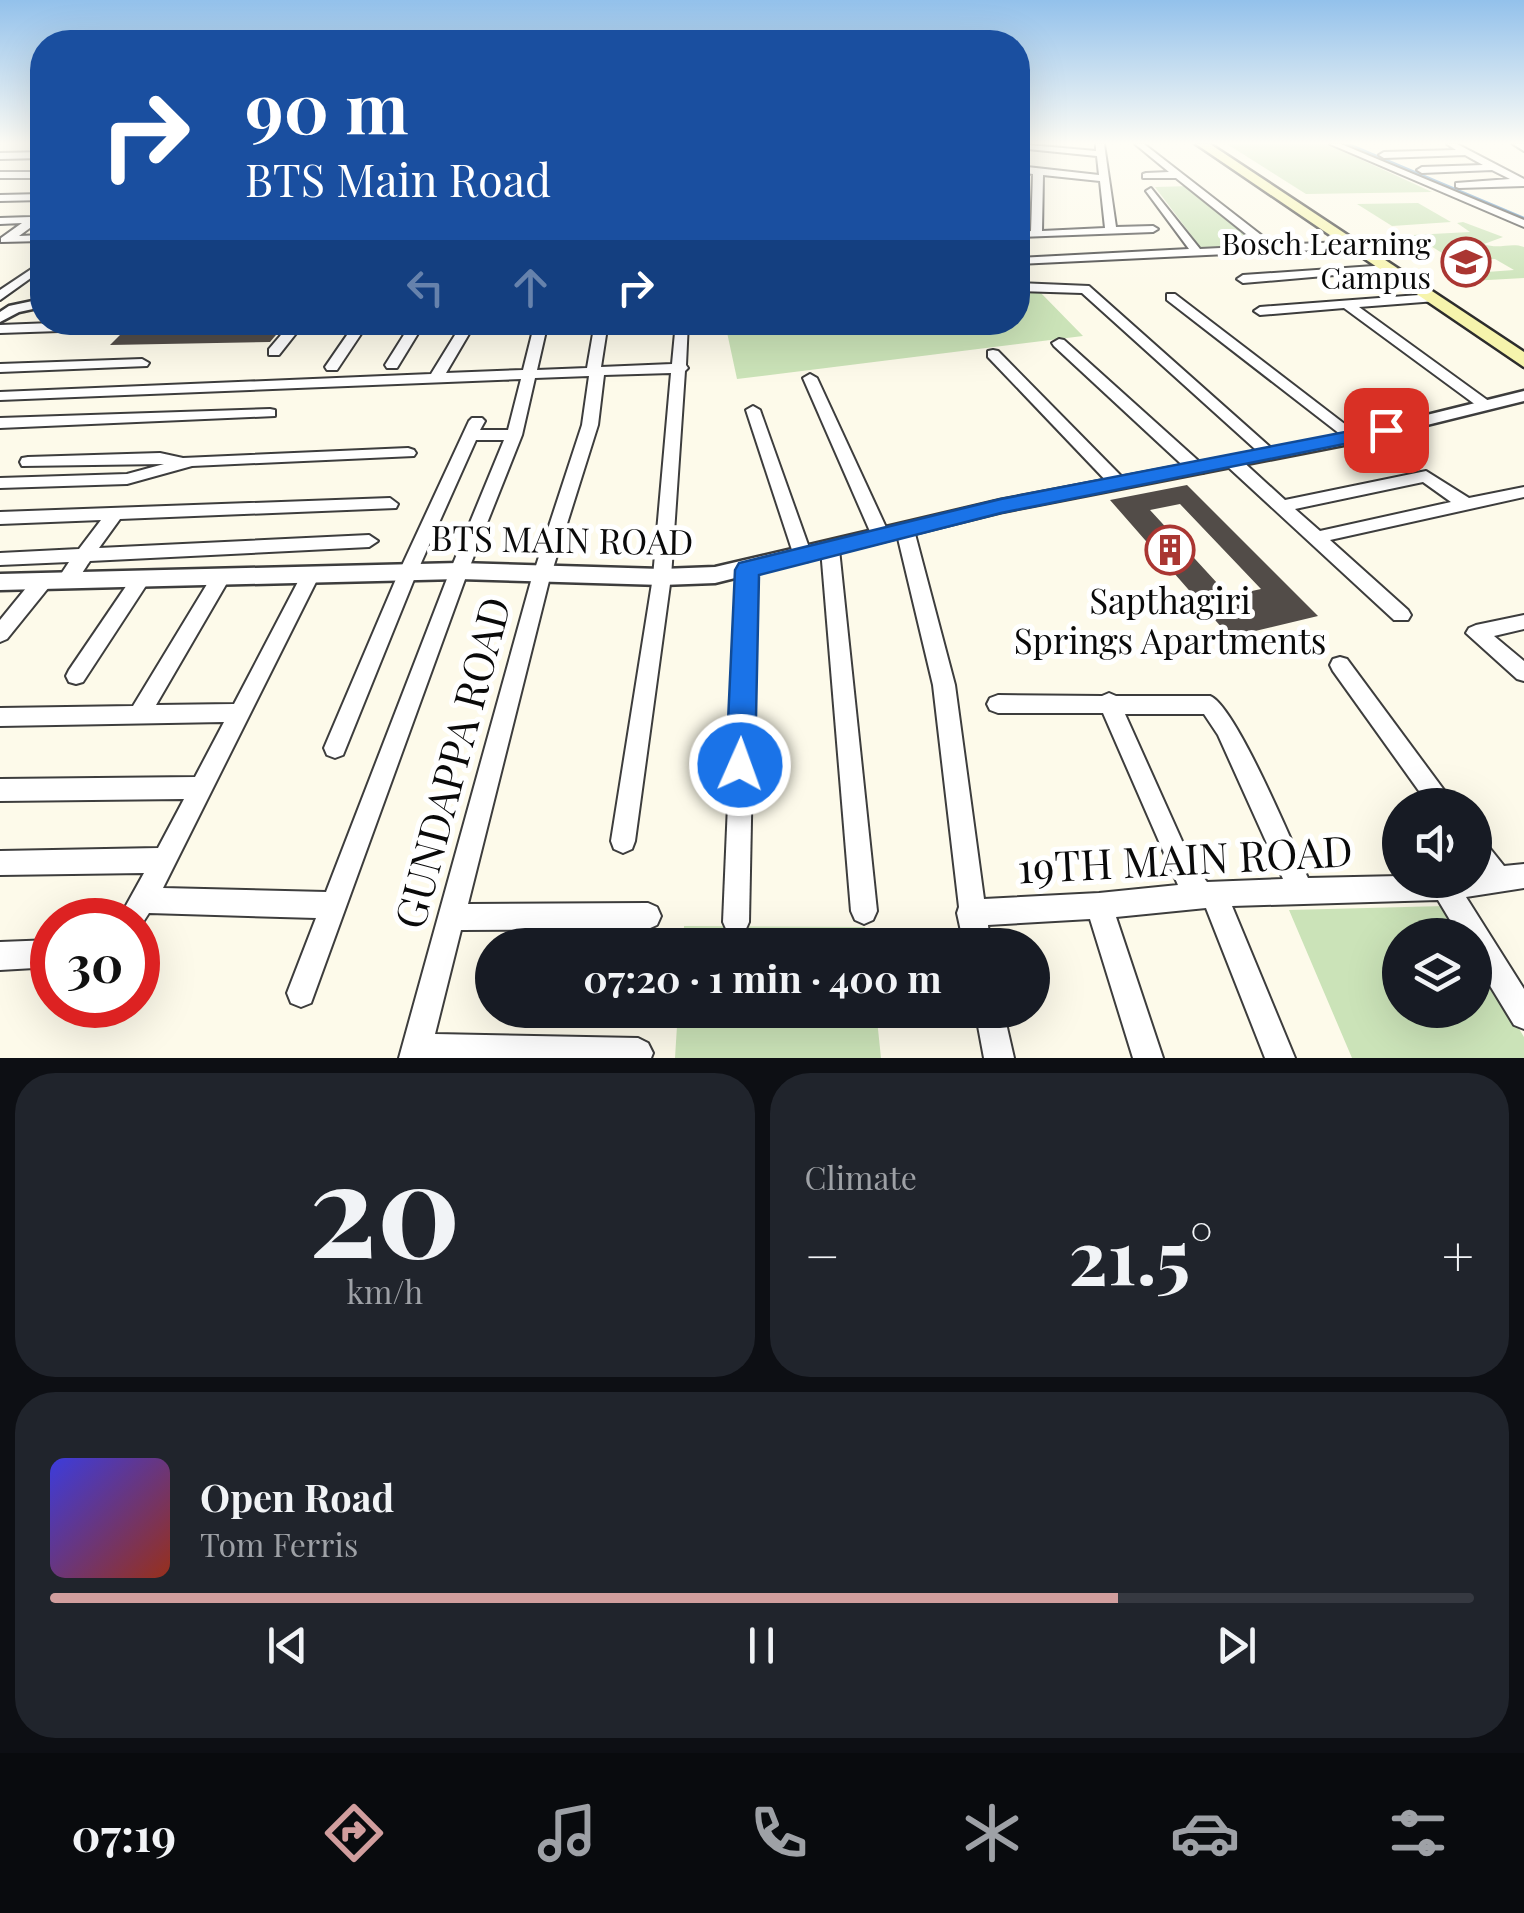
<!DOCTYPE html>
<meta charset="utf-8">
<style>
:root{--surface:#171b24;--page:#20242c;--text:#f1f3f6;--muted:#9ea1a6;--line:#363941;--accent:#d19e9e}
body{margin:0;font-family:"Playfair Display",serif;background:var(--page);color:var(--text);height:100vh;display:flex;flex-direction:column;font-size:38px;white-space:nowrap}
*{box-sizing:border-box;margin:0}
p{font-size:32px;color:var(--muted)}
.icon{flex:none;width:55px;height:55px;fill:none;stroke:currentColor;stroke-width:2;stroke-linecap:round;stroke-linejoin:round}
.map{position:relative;height:1058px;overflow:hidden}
.panel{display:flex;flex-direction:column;gap:15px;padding:15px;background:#0d0f14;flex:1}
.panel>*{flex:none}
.banner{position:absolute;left:30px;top:30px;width:1000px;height:305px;border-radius:40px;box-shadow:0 10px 40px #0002;background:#1a4fa0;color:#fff;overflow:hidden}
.buttons{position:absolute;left:1382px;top:788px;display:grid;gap:20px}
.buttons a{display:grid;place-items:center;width:110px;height:110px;border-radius:50%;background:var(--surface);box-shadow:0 10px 40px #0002;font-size:50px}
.speed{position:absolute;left:30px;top:898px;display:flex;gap:20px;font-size:50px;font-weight:700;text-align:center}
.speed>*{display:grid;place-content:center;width:130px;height:130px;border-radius:50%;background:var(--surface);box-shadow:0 10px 40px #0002;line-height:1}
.speed .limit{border:15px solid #d22;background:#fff;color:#111}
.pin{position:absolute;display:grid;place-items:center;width:85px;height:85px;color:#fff;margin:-42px;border-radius:20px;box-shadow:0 5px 15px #0006}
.me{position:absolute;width:110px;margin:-55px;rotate:2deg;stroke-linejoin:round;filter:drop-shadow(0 0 8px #0008)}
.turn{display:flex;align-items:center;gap:35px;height:210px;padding:0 50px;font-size:45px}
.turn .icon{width:130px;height:130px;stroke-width:2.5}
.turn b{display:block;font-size:70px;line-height:85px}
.lanes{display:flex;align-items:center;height:95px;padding:0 50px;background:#0003;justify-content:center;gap:50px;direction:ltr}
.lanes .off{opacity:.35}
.big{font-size:75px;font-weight:700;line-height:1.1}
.panel .card{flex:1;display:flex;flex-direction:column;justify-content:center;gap:15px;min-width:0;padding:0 35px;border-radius:40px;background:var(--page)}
.panel .dial{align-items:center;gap:0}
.dial b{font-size:130px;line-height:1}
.song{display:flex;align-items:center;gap:30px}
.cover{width:120px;height:120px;border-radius:15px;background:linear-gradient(135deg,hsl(240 70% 55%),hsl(10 70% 35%))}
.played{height:10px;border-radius:5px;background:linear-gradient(90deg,var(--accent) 75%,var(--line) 75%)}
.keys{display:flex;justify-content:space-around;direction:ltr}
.heat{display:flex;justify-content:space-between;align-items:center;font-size:55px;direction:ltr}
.panel .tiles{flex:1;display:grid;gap:15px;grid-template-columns:1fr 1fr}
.card:last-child{grid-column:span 2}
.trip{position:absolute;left:475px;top:928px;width:575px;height:100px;border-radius:50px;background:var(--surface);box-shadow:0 10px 40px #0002;font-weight:700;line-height:100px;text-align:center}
.dock{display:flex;height:160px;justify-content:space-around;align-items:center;background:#090b0e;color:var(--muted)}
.dock .icon{width:70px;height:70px}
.dock .current{color:var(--accent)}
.dock b{font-size:45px;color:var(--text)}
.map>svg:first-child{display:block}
</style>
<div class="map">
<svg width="1524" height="1058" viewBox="0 0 1524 1058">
<rect width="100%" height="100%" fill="#fdfaea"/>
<!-- green -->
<g fill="#cbe3b8">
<polygon points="1227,144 1327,144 1432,192 1306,194"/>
<polygon points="1190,186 1272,248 1204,252 1155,187"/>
<polygon points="1418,203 1451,222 1392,226 1357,204"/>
<path d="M1463,222L1503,237L1484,244C1499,250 1510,242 1524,247V278L1470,281L1459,274L1514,270L1495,259L1455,261L1413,235L1470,232L1457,223Z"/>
<polygon points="1039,291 1083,336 737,379 725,323 1018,322 1018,292"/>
<polygon points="1444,906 1462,935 1400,935 1400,1010 1475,1010 1475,956 1524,1037 1524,1058 1352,1058 1289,910"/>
<polygon points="684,926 865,927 868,945 683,945"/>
<polygon points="678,1010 876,1010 881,1058 675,1058"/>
</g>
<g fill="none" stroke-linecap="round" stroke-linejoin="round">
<!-- stream -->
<polyline stroke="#4383be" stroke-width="2.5" points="1348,144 1524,218"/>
</g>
<!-- building -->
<g fill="#524c48" fill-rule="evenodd">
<polygon points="133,322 287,322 270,342 110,345"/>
<path d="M1187,485L1318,616L1230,637L1110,500ZM1180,504L1261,589L1229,596L1150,510Z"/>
</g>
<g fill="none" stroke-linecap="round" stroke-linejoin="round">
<!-- minor casing -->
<g stroke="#3d3d3d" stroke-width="4">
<g id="minor">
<path d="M1018,144L1096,151V144H1104L1116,227L1153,226L1158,229L1153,232L1019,237V233L1031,231L1033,174L1018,172V166L1099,175L1097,156L1018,148ZM1043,175L1100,181L1105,228L1042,231Z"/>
<polygon points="1135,144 1144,144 1274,245 1366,241 1372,244 1366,247 1280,252 1275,254 1269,252 1018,264 1018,258 1189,249 1146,191 1151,188 1200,249 1261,246 1176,178 1143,178 1143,174 1146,173 1169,172"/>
<polygon points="1330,144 1341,144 1524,220 1524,227"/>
<polygon points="1447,144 1457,144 1524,179 1524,186 1459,188 1456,187 1456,183 1510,179 1492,170 1422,173 1417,170 1422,167 1483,165 1465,155 1384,158 1379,155 1384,152 1456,150"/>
<polygon points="1513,144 1524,144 1524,151"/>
<polygon points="42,152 42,158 0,159 0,153"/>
<rect x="0" y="172" width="42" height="6"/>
<polygon points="42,194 42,200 0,201 0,195"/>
<polygon points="42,211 42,219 19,236 42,235 42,241 1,242 1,238 22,223 0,224 0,218 31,217"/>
<polygon points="42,262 42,270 0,300 0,290"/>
<polygon points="1388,265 1392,266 1392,270 1243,283 1237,279 1243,275"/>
<polygon points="1018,283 1089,286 1279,455 1277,458 1265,458 1082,293 1018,291"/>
<polygon points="1167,294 1175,294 1359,435 1362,438 1359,441 1349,441 1167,300"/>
<polygon points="1432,294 1438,298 1436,301 1359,307 1490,402 1490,408 1480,408 1344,308 1260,315 1254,311 1260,307"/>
<polygon points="78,322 124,322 125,325 119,329 0,333 0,325"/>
<polygon points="292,322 305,322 279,355 269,355 269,349"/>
<polygon points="356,322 369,322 337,370 327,370 325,367"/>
<polygon points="412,322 425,322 397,368 387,368 385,365"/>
<polygon points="463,322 476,322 446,373 523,370 535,322 548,322 537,370 587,368 595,322 608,322 601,367 672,364 676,322 688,322 686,365 688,368 685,371 671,577 635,841 632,849 623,853 614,849 611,841 653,577 671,373 604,375 598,425 549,581 468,904 648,903 657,907 661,916 657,925 648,929 461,930 435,1034 638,1038 648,1043 653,1053 651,1058 399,1058 531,581 582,425 589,376 535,378 522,435 468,571 311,1003 301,1007 291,1003 287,993 316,918 149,913 138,930 138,920 118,920 144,873 0,875 0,851 158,848 184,799 0,801 0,779 195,777 224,722 0,726 0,708 133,706 215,571 229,571 231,576 156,705 234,704 302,574 304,569 318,569 320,574 163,888 326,892 450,571 504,440 476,440 417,572 343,755 335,758 327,755 324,748 399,572 469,421 472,418 482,418 485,421 480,430 508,430 521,379 0,400 0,392 431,374"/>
<polygon points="1059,339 1064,340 1203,465 1205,469 1203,473 1191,473 1054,346 1052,343"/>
<polygon points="993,350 998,351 1124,479 1126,483 1124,487 1112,487 988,357 988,351"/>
<polygon points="142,359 149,363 147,366 0,372 0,364"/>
<polygon points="810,374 817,378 890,536 887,540 881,542 872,536 803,378"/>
<polygon points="753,406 760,410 812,556 809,561 803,562 794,556 746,410"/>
<polygon points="270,409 275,410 275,416 0,428 0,418"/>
<polygon points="408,448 414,450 416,453 414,456 192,466 127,484 0,488 0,478 127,474 164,464 22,466 20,462 22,458 28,457 160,453 183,458"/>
<path d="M1233,457L1239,458L1285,500L1426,471L1469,498L1524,487V497L1330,540L1408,610L1411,615L1408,620H1394L1227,466L1225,462ZM1423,482L1451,502L1320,531L1295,509Z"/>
<path d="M390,498L398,504L396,508L120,519L99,548L369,535L378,541L369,547L90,561C82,572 75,590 59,585L57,580L69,562L0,565V553L79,549L101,520L0,524V512Z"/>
<path d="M905,524L914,530L955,685L984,899L1099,893L1178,885L1103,713H998L990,710L987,704L990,698L998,695L1102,696L1109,693L1116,696H1210C1235,705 1294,847 1308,878L1400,876V880H1475V837L1484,841L1504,866L1524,864V888L1466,897L1524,989V1029L1514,1025L1475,961V935H1459L1438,900L1232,906L1295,1058H1265L1206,908L1116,917L1163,1058H1133L1090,919L988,925L990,945H964L957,913L959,907L933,685L896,530ZM1125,714H1204L1218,735L1283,879L1207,882L1191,861Z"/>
<polygon points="830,543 839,549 877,911 873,920 864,924 855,920 851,911 821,549"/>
<polygon points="747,562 754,564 756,569 749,922 745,931 736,935 727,931 723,922 738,569 740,564"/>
<polygon points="142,571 149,573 151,578 83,682 76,684 69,682 66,676 69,670 135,573"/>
<polygon points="42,575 49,577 51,582 49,587 7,639 0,642 0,620 35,577"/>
<polygon points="1524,615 1524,629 1494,636 1524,661 1524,681 1517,679 1466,633 1469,628 1476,625"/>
<polygon points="1340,657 1347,659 1455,805 1429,805 1333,671 1330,665 1333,659"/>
<polygon points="52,940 52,967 0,970 0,942"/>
<polygon points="975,1010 1003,1010 1014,1058 984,1058"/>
</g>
</g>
<!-- tertiary casing -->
<g stroke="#3d3d3d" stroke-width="5">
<g id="tertiary">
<polygon points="42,299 42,307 19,312 0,322 0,312 9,306"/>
<polygon points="1524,391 1524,401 1354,443 1001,512 715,583 662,585 459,579 0,590 0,574 459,563 662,569 715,567 1001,500 1354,433"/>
</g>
</g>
<!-- secondary casing -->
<g stroke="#2c2c2c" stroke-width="5">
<polygon id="secondary" points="1196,144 1210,144 1524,352 1524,367"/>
</g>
<!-- minor -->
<use href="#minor" fill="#fff" fill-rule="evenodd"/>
<!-- tertiary -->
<use href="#tertiary" fill="#fff" fill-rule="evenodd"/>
<!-- secondary -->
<use href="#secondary" fill="#f6f4ac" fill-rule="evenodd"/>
</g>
<!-- sky -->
<linearGradient id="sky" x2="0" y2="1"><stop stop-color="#93c1eb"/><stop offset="0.49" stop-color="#fefdf6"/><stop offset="1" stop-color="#fefdf6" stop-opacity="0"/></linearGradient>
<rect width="1524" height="292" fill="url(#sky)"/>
<!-- route -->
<polygon fill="#1a73e8" stroke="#114b97" stroke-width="2.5" points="1386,424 1396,430 1394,434 1001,513 759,575 755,765 751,775 740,778 730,775 726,765 735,570 739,563 1001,499"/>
<!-- icons -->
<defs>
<g id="university-ring" transform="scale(2.5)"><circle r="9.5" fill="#fff" stroke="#aa3632" stroke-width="1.5"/><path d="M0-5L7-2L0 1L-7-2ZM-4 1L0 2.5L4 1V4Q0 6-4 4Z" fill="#aa3632"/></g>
<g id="building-ring" transform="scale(2.5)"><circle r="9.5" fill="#fff" stroke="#aa3632" stroke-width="1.5"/><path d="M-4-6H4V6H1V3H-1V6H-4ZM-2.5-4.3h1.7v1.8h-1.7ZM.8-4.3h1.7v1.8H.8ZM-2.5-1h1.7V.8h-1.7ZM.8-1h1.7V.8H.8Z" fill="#aa3632"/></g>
</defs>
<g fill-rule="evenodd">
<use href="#university-ring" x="1466" y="262"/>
<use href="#building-ring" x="1170" y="550"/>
</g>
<g text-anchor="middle" stroke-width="10" stroke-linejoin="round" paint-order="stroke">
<!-- far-poi labels -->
<g font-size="30" fill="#0a0a0a" stroke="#fff" text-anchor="end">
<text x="1431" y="255">Bosch Learning<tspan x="1431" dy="34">Campus</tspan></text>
</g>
<!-- street labels -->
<g font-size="35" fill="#0a0a0a" stroke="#fff">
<text transform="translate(562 541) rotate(1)" y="12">BTS MAIN ROAD</text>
</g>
<!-- poi labels -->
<g font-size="35" fill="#0a0a0a" stroke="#fff">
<text x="1170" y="614">Sapthagiri<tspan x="1170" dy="40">Springs Apartments</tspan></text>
</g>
<!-- near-street labels -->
<g font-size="42" fill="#0a0a0a" stroke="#fff">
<text transform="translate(453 763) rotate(-75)" y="15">GUNDAPPA ROAD</text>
<text transform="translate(1185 860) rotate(-3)" y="15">19TH MAIN ROAD</text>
</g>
</g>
</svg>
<div class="buttons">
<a><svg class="icon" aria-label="sound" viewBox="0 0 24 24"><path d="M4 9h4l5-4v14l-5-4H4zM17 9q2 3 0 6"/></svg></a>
<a><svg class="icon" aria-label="layers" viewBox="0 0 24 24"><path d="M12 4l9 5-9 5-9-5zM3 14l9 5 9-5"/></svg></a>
</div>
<div class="speed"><div class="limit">30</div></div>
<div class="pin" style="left:1386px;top:430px;background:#d93025"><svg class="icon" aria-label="arrive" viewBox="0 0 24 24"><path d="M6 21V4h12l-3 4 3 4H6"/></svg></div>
<svg class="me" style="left:740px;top:765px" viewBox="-20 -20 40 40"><circle r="17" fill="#1a73e8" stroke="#fff" stroke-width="3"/><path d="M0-11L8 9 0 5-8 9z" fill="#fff"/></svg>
<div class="trip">07:20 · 1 min · 400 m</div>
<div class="banner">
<div class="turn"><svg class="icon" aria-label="right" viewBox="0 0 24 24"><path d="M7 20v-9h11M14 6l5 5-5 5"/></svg><div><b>90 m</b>BTS Main Road</div></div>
<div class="lanes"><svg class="icon off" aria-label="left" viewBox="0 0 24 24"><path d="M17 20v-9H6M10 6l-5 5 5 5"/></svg><svg class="icon off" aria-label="ahead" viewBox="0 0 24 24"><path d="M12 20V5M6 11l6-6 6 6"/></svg><svg class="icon" aria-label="right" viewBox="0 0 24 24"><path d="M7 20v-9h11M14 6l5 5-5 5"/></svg></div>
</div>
</div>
<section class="panel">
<div class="tiles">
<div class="card dial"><b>20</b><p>km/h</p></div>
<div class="card"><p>Climate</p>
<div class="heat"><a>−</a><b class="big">21.5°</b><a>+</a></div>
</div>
<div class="card">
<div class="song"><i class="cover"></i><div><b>Open Road</b><p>Tom Ferris</p></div></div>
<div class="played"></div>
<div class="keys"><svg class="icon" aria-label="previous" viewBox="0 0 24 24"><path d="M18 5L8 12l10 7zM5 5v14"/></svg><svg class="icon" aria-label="pause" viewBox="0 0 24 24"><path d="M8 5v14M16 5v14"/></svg><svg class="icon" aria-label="next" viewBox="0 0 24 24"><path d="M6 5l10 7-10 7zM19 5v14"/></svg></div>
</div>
</div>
</section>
<nav class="dock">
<b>07:19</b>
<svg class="icon current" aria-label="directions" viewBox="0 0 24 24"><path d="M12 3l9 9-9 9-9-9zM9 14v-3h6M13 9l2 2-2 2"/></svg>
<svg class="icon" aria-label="music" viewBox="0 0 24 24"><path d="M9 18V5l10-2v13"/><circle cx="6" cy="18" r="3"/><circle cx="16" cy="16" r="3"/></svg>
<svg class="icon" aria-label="phone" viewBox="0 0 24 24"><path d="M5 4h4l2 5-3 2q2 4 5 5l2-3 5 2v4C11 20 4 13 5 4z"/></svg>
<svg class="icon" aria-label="climate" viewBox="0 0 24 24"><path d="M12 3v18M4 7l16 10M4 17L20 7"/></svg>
<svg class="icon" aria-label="car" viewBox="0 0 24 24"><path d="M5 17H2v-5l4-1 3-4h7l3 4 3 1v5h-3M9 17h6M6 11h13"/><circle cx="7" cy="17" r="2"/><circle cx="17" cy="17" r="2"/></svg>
<svg class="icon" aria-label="filters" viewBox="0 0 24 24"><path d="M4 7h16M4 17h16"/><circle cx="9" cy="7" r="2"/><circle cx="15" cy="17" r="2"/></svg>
</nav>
